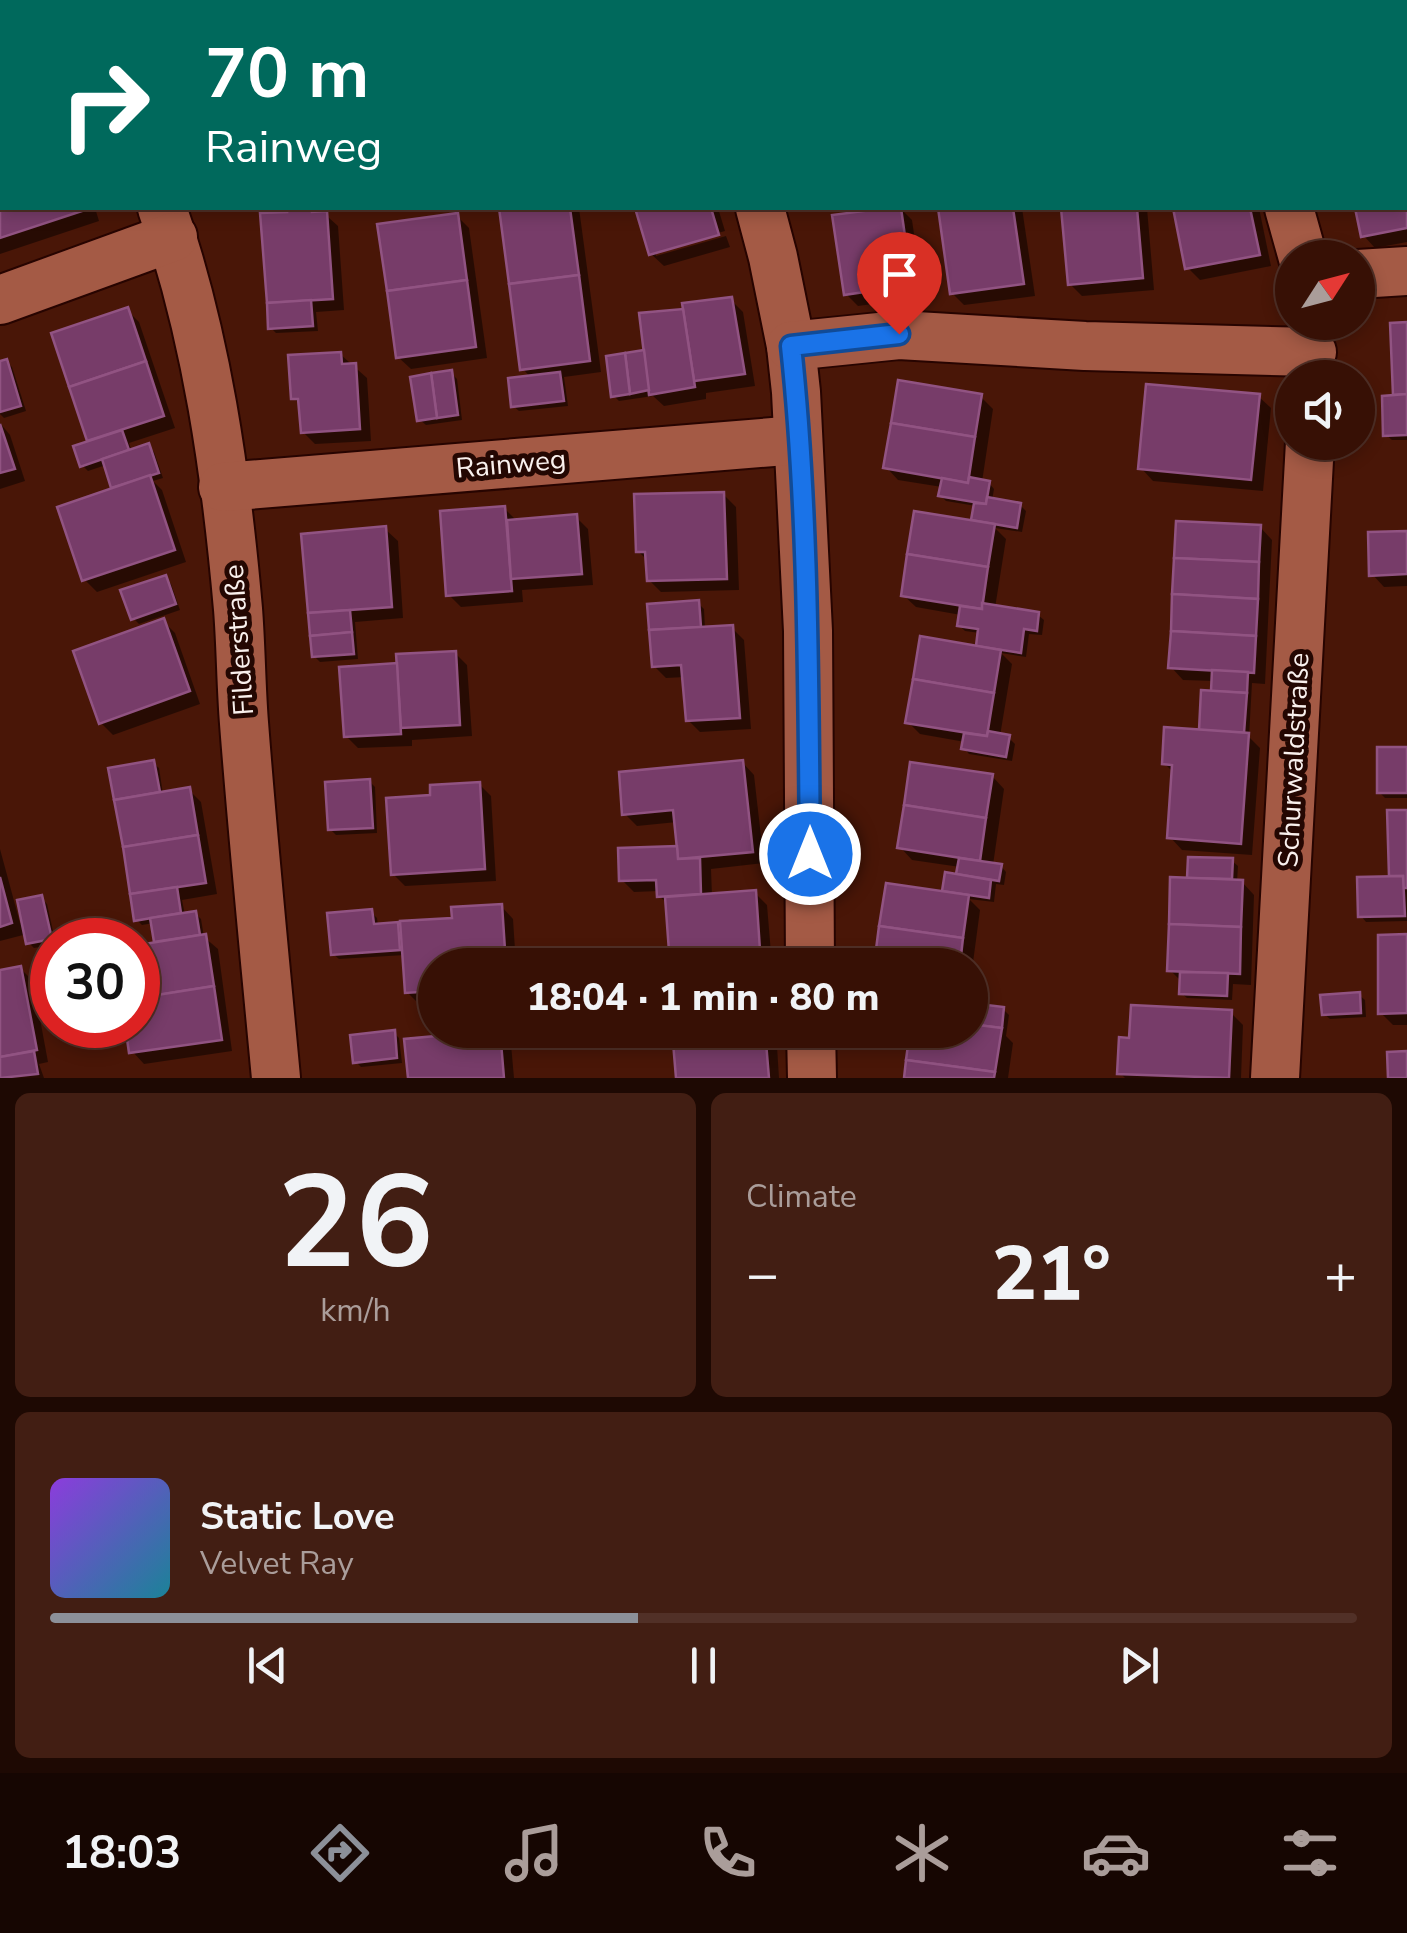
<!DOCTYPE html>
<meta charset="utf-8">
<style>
:root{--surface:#371005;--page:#421e13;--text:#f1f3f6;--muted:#aa9d9a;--line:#513027;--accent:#8c9099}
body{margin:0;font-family:"Nunito Sans",sans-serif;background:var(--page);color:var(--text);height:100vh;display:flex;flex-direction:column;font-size:38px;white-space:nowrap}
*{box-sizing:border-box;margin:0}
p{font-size:32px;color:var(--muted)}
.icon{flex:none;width:55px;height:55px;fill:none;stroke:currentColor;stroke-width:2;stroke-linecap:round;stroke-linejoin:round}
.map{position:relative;height:1078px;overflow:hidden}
.drawer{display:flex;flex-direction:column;gap:15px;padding:15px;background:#1e0903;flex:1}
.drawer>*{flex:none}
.top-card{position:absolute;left:0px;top:0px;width:1408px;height:210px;box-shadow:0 5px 15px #0003,0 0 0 2px var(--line);background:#00695c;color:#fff;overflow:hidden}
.needle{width:65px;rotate:54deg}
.tools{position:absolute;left:1275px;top:240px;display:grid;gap:20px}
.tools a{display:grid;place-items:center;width:100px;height:100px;border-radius:50%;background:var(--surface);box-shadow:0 5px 15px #0003,0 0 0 2px var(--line);font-size:50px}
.speed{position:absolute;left:30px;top:918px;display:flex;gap:20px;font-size:50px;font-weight:700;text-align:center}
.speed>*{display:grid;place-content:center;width:130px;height:130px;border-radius:50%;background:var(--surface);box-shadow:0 5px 15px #0003,0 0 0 2px var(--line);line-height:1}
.speed .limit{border:15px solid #d22;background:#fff;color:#111}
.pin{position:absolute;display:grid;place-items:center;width:85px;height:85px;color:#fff;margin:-102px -42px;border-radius:50% 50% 50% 0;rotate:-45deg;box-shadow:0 0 10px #0007}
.pin .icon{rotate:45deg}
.me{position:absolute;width:110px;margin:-55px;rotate:0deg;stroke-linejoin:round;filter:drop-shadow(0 0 8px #0008)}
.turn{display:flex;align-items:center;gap:35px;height:210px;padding:0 40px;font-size:45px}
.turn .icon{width:130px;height:130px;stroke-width:2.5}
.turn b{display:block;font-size:70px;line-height:85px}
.big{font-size:75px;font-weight:800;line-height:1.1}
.drawer .tile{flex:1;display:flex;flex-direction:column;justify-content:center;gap:15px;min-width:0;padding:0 35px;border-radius:15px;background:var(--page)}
.drawer .dial{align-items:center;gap:0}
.dial b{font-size:130px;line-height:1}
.song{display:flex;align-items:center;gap:30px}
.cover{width:120px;height:120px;border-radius:15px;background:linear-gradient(135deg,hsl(270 70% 55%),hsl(190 70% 35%))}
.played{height:10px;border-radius:5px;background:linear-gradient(90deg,var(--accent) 45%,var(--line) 45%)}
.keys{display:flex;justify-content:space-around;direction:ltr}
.heat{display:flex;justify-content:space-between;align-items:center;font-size:55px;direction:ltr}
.drawer .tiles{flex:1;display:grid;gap:15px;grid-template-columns:1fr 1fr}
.tile:last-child{grid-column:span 2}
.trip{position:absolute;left:418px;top:948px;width:570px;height:100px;border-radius:50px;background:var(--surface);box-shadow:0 5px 15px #0003,0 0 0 2px var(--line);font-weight:800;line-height:100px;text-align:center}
.dock{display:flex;height:160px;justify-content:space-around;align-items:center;background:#160602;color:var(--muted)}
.dock .icon{width:70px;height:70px}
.dock .current{color:var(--accent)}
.dock b{font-size:45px;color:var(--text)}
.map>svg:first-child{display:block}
</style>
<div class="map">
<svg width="1407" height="1078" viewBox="0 0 1407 1078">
<rect width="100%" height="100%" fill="#491607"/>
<!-- shadow -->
<g fill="#0007">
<polygon points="0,0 2,6 2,208 95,208 99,221 0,254"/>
<polygon points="137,0 179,0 172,2 140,2"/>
<polygon points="515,0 621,0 622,2 516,2"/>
<polygon points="801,0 878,0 878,2 791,2"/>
<polygon points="1084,0 1185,0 1186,2 1085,2"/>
<polygon points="1385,0 1370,2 1302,2 1300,0"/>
<polygon points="1405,110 1407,110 1407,242 1375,248 1363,235 1358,208 1405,208"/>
<polygon points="289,208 318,208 338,226 344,310 316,312 318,331 276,333 270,327"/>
<polygon points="502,208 579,208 601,372 564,377 568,406 519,411 513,406 531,378 523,369"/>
<polygon points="631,208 718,208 725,231 656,251 656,256 726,236 730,247 664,266 651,254 637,213"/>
<polygon points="900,208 912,220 923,297 858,306 846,294"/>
<polygon points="940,208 1022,208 1035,296 964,305 952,293"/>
<polygon points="1056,208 1147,208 1154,290 1082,296 1070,284 1064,215"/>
<polygon points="1175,208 1259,208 1271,266 1200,280 1188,268"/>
<polygon points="457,216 469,228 487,358 411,369 398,357"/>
<polygon points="731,300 743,312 755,386 706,393 706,399 664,406 653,396 619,401 613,395 646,352 686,311"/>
<polygon points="127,310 139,322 175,428 129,443 132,452 149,446 154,452 163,478 153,481 162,490 186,562 97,592 84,579 116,489 106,465 88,471 82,465 92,442 90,440"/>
<polygon points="1407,325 1407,440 1392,440 1386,435 1399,397 1395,394"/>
<polygon points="340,354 367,378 371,441 315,444 303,432 301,406 294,398"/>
<polygon points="7,362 12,367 26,411 4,418 0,414 0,364"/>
<polygon points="451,373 457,379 462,420 426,425 420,420"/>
<polygon points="1258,396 1271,408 1263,491 1153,481 1141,468"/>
<polygon points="981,397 993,409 982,482 989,483 994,489 992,501 1020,505 1026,511 1022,532 995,528 1006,539 995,608 1038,615 1044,620 1042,635 1029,634 1026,657 1001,653 1012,664 1000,736 1009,738 1015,744 1012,761 969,754 964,748 965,742 920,734 908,722 978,648 980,633 965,631 959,625 961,615 916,607 903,595 979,524 974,519 976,506 946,501 941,496 942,487 898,480 886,467"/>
<polygon points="0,423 10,435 25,481 0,489"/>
<polygon points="723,494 736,507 739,590 661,592 649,580 648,561 638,551"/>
<polygon points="505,509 517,521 576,517 588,529 593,585 522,590 523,602 461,607 449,595"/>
<polygon points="1260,527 1272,540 1265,684 1252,683 1249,737 1260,748 1252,855 1182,850 1170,837 1174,773 1164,763 1201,732 1214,681 1183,680 1171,667"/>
<polygon points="385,529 398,541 403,618 355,622 358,659 320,662 314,656"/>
<polygon points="1407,533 1407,586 1384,587 1372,574"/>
<polygon points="165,578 171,584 180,610 139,624 133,618"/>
<polygon points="698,603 704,609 705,629 732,628 744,640 751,729 700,732 688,720 685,677 666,678 654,666"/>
<polygon points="163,621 175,633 200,704 113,735 101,723"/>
<polygon points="455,653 467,665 472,736 412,740 412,746 358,748 346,736 399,666"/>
<polygon points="1407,750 1407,798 1385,798 1379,792"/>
<polygon points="742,762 754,775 764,863 711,869 712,896 755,893 767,905 772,965 673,965 668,904 659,896 659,891 634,892 622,880 680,849 677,822 637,826 625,814"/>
<polygon points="153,763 159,768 163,794 189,790 201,802 217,894 182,900 185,915 196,914 201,919 204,937 218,949 232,1051 144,1064 132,1051 128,1025 138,1025 138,947 159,944 156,941 154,923 142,925 137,920 111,770"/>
<polygon points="992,776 1004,789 993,865 1001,866 1006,872 1004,885 996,884 994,902 969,899 980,910 970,985 970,965 877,965 950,895 945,890 958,877 960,867 912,860 900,847"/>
<polygon points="369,781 375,787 377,833 336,835 330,829"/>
<polygon points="479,784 491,796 496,881 405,886 393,874 433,798"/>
<polygon points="1407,812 1407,921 1366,922 1361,916 1391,878 1390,813"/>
<polygon points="0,849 20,923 24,922 41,898 47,904 55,940 52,940 52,945 34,948 29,943 27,934 0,941"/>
<polygon points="1232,861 1238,866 1237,882 1242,882 1254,895 1251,985 1233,984 1232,1000 1187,998 1181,993 1182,982 1170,970 1189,880"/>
<polygon points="501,906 513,919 516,965 435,965 435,1003 419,1004 407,992 405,955 339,959 333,954 371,912 377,918 378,926 397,925 403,931 455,920"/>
<polygon points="1407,936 1407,1025 1393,1025 1381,1013"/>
<polygon points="21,969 33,981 48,1062 39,1064 44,1078 1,1078 0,973"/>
<polygon points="970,985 978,986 984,992 982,1007 1003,1009 1009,1015 1006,1036 1013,1043 1008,1078 906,1078 913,1030 970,1030"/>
<polygon points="1359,995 1365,1000 1366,1017 1330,1019 1324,1014"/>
<polygon points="1231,1013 1243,1025 1241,1078 1125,1078 1120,1073 1132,1041"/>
<polygon points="675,1030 776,1030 779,1078 678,1078"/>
<polygon points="499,1032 511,1044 514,1078 411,1078 407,1041"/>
<polygon points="394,1033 399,1038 402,1063 361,1067 355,1061"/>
</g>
<!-- building -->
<g fill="#773c69" stroke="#915382" stroke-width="2.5">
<polygon points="329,0 370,0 371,2 329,2"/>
<polygon points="512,0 614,0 615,2 513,2"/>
<polygon points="791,0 870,0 871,2 781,2"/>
<polygon points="1081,0 1173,0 1173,2 1082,2"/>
<polygon points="0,17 2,24 2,58 0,59"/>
<polygon points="2,117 2,177 0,178 0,118"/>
<polygon points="1405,130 1407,141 1407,228 1361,237 1355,208 1405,208"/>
<polygon points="2,177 2,208 88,209 0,238 0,178"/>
<polygon points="286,208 312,208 312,212 327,211 333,299 267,303 260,213 287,212"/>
<polygon points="499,208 570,208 579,275 509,284"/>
<polygon points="635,208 711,208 719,235 649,255"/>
<polygon points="887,208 901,208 912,285 844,295 832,215"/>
<polygon points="938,208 1013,208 1024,284 950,294"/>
<polygon points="1061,208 1137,208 1143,278 1068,285"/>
<polygon points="1173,208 1250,208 1260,255 1185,269"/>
<polygon points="458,213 467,280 387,291 377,224"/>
<polygon points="579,275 590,361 520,370 509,284"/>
<polygon points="467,280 476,347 396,358 387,291"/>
<polygon points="732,297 745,374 694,381 682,303"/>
<polygon points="311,300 313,326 268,329 267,303"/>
<polygon points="128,307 146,361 69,387 51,333"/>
<polygon points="683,309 695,387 649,395 639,313"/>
<polygon points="1407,322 1407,394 1393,395 1390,323"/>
<polygon points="644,350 649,390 630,394 625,353"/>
<polygon points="341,352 342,364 356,363 360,429 301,433 298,399 291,399 288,355"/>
<polygon points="625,353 630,394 611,397 606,356"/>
<polygon points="7,359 21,406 0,412 0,361"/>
<polygon points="146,361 164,416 87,441 69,387"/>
<polygon points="452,370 458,415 437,418 431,373"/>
<polygon points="560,372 564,401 511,407 508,378"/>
<polygon points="431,373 437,418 417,421 410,377"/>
<polygon points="898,380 982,394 975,437 891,423"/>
<polygon points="1146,384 1260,394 1251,480 1138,469"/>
<polygon points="1407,394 1407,435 1383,436 1382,396"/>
<polygon points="891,423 975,437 968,483 883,468"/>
<polygon points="0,424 15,469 0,473"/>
<polygon points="122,430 129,450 80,467 73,446"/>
<polygon points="149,443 159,473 111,488 102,459"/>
<polygon points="150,475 175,550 82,581 57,507"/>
<polygon points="969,477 990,481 986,504 938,496 942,478 968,483"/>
<polygon points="724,492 727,579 647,581 645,552 636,552 634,494"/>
<polygon points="987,497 1021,503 1017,528 971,520 974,503 986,504"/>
<polygon points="505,506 512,591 446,596 440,511"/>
<polygon points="914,511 995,524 988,567 907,554"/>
<polygon points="577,514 582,574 511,579 507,520"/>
<polygon points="1176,521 1261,525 1259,562 1174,558"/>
<polygon points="386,526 392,607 308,613 301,534"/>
<polygon points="1407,531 1407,574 1369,576 1368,532"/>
<polygon points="907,554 988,567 982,609 901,596"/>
<polygon points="1174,558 1259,562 1258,599 1172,594"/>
<polygon points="166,575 176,604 131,620 120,590"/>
<polygon points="1172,594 1258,599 1256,636 1171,631"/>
<polygon points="699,600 701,627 649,630 647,604"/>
<polygon points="982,603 1039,612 1037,631 1024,629 1021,653 976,646 978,629 957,626 960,606 982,609"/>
<polygon points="350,610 352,632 310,636 308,613"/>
<polygon points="164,618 190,691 99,724 73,651"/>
<polygon points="733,625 740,718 686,721 681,665 652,667 649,630"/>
<polygon points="1171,631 1256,636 1254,673 1168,668"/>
<polygon points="352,632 354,654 312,657 310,636"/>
<polygon points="920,636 1001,650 994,693 913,679"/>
<polygon points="456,651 460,725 401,728 396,654"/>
<polygon points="397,663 401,734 344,737 339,667"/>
<polygon points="1212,670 1248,672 1247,693 1211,691"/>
<polygon points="913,679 994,693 987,736 905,723"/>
<polygon points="1201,690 1247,693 1244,733 1199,730"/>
<polygon points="1164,727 1249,733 1241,844 1167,838 1172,765 1162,764"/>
<polygon points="988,731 1010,735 1006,757 961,749 964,733 987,736"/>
<rect x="1377" y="747" width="30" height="46"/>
<polygon points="154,760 160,792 114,800 108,768"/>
<polygon points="743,760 753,852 678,859 673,810 622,815 619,772"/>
<polygon points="910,762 993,774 986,818 904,805"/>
<polygon points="370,779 373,828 328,830 325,782"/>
<polygon points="480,782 485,869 391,875 386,798 430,795 430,785"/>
<polygon points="190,787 198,835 123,847 114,800"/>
<polygon points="904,805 986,818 980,861 897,848"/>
<polygon points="1387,810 1407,810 1407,888 1403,888 1403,876 1389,876"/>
<polygon points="198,835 206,883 130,894 123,847"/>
<polygon points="677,846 678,859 700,858 701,894 657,897 656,880 619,881 618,848"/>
<polygon points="1188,857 1233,858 1232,879 1187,878"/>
<polygon points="959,858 1002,864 999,881 956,874"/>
<polygon points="945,872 991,880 989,898 942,891"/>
<polygon points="1403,876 1405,916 1358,917 1357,877"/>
<polygon points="0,877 12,923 0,927"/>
<polygon points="1170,877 1243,880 1241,927 1169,924"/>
<polygon points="886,883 969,895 963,938 879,926"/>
<polygon points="177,887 181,913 134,921 130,894"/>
<polygon points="756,890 761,965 670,965 665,897"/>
<polygon points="42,895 52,939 26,944 17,900"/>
<polygon points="502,904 506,965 435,965 435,991 405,993 400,921 452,918 451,907"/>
<polygon points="372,909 374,924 398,922 400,950 331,955 327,913"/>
<polygon points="196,911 200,935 154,942 150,918"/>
<polygon points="1169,924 1241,927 1240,974 1167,971"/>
<polygon points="879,926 963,938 960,965 874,965"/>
<polygon points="206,934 214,986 138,998 138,945"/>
<polygon points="1407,934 1407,1013 1378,1014 1378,935"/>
<polygon points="21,966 37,1050 0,1057 0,970"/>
<polygon points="1180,972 1228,973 1227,996 1179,994"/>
<polygon points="970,983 979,984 976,1003 970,1003"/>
<polygon points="214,986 222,1040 129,1053 125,1025 138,1025 138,998"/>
<polygon points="1360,992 1361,1013 1322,1015 1320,995"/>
<polygon points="970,1003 1004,1007 1002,1028 970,1024"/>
<polygon points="1131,1005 1232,1010 1229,1078 1117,1074 1119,1037 1129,1038"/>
<polygon points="970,1024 1002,1028 995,1072 906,1060 910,1030 970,1030"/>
<polygon points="395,1030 397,1058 353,1063 350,1035"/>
<polygon points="500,1030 504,1078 408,1078 404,1039"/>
<polygon points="672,1030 765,1030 769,1078 676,1078"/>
<polygon points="34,1051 38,1074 0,1078 0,1057"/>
<polygon points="1407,1051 1407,1078 1388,1078 1387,1052"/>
<polygon points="906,1060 995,1072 994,1078 904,1078"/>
</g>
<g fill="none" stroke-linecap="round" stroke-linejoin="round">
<!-- minor casing -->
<g stroke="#270400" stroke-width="52">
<g id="minor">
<polyline points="65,0 66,2"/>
<polyline points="683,0 684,2"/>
<polyline points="1225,0 1226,2"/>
<path d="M162,208C207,337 226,473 238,609C241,647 241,685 244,723C253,841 265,960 276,1078"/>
<polyline points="760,208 773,257 791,346 796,392 808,631 810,965"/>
<polyline points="1289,208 1303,258"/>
<polyline points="1358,274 1407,271"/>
<polyline points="0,300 173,237"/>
<polyline points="791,346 899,335 1085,346 1312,352"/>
<polyline points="223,487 798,440"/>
<polyline points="811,1030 812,1078"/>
<polyline points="1275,1078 1310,442"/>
</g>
</g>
<!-- minor -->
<use href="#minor" stroke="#a45a45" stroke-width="48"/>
</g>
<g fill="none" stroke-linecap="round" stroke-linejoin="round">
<!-- route casing -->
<g stroke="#114b97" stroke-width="25">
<path id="route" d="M810,854C808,684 809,514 791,346L899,334"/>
</g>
<!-- route -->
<use href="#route" stroke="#1a73e8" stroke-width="18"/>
</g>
<g text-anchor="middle" stroke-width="10" stroke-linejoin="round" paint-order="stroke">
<!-- street labels -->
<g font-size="28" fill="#f9f0ed" stroke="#240702">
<text transform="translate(511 463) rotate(-5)" y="10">Rainweg</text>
<text transform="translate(238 640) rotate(-94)" y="10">Filderstraße</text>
<text transform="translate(1293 760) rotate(-87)" y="10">Schurwaldstraße</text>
</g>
</g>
</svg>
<div class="tools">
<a><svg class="needle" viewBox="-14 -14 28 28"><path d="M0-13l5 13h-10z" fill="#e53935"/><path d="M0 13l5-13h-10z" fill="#aa9d9a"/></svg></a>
<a><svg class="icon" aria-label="sound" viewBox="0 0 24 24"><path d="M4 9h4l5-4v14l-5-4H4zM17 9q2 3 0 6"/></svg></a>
</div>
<div class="speed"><div class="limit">30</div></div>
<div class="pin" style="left:899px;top:334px;background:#d93025"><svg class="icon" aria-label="arrive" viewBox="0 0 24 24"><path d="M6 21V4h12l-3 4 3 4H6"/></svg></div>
<svg class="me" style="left:810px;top:854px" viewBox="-20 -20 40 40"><circle r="17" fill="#1a73e8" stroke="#fff" stroke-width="3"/><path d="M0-11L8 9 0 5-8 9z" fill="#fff"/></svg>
<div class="trip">18:04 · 1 min · 80 m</div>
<div class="top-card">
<div class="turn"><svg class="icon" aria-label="right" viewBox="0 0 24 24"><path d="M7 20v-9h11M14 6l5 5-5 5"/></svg><div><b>70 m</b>Rainweg</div></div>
</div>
</div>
<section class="drawer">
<div class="tiles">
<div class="tile dial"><b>26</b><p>km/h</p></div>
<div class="tile"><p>Climate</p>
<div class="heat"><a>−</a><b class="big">21°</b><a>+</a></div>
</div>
<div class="tile">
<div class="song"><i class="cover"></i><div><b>Static Love</b><p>Velvet Ray</p></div></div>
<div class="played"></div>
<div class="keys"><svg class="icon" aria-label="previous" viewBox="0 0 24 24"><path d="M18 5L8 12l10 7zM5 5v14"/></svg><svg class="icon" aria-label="pause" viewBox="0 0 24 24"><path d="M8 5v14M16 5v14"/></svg><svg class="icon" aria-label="next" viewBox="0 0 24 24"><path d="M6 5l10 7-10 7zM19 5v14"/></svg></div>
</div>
</div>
</section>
<nav class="dock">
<b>18:03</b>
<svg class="icon current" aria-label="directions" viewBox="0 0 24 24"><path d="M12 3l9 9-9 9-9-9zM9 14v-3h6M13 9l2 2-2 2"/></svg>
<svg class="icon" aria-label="music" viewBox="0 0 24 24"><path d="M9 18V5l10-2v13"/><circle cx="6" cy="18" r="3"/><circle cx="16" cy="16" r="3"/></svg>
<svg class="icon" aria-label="phone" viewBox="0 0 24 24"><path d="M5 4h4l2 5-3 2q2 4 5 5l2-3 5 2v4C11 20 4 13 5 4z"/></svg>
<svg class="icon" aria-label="climate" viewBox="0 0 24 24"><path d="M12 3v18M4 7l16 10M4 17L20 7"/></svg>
<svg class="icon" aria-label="car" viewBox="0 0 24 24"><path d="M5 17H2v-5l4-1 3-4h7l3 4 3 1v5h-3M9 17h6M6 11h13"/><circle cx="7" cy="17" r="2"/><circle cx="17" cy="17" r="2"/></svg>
<svg class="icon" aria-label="filters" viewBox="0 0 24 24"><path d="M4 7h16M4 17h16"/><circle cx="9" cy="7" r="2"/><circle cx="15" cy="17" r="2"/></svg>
</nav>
